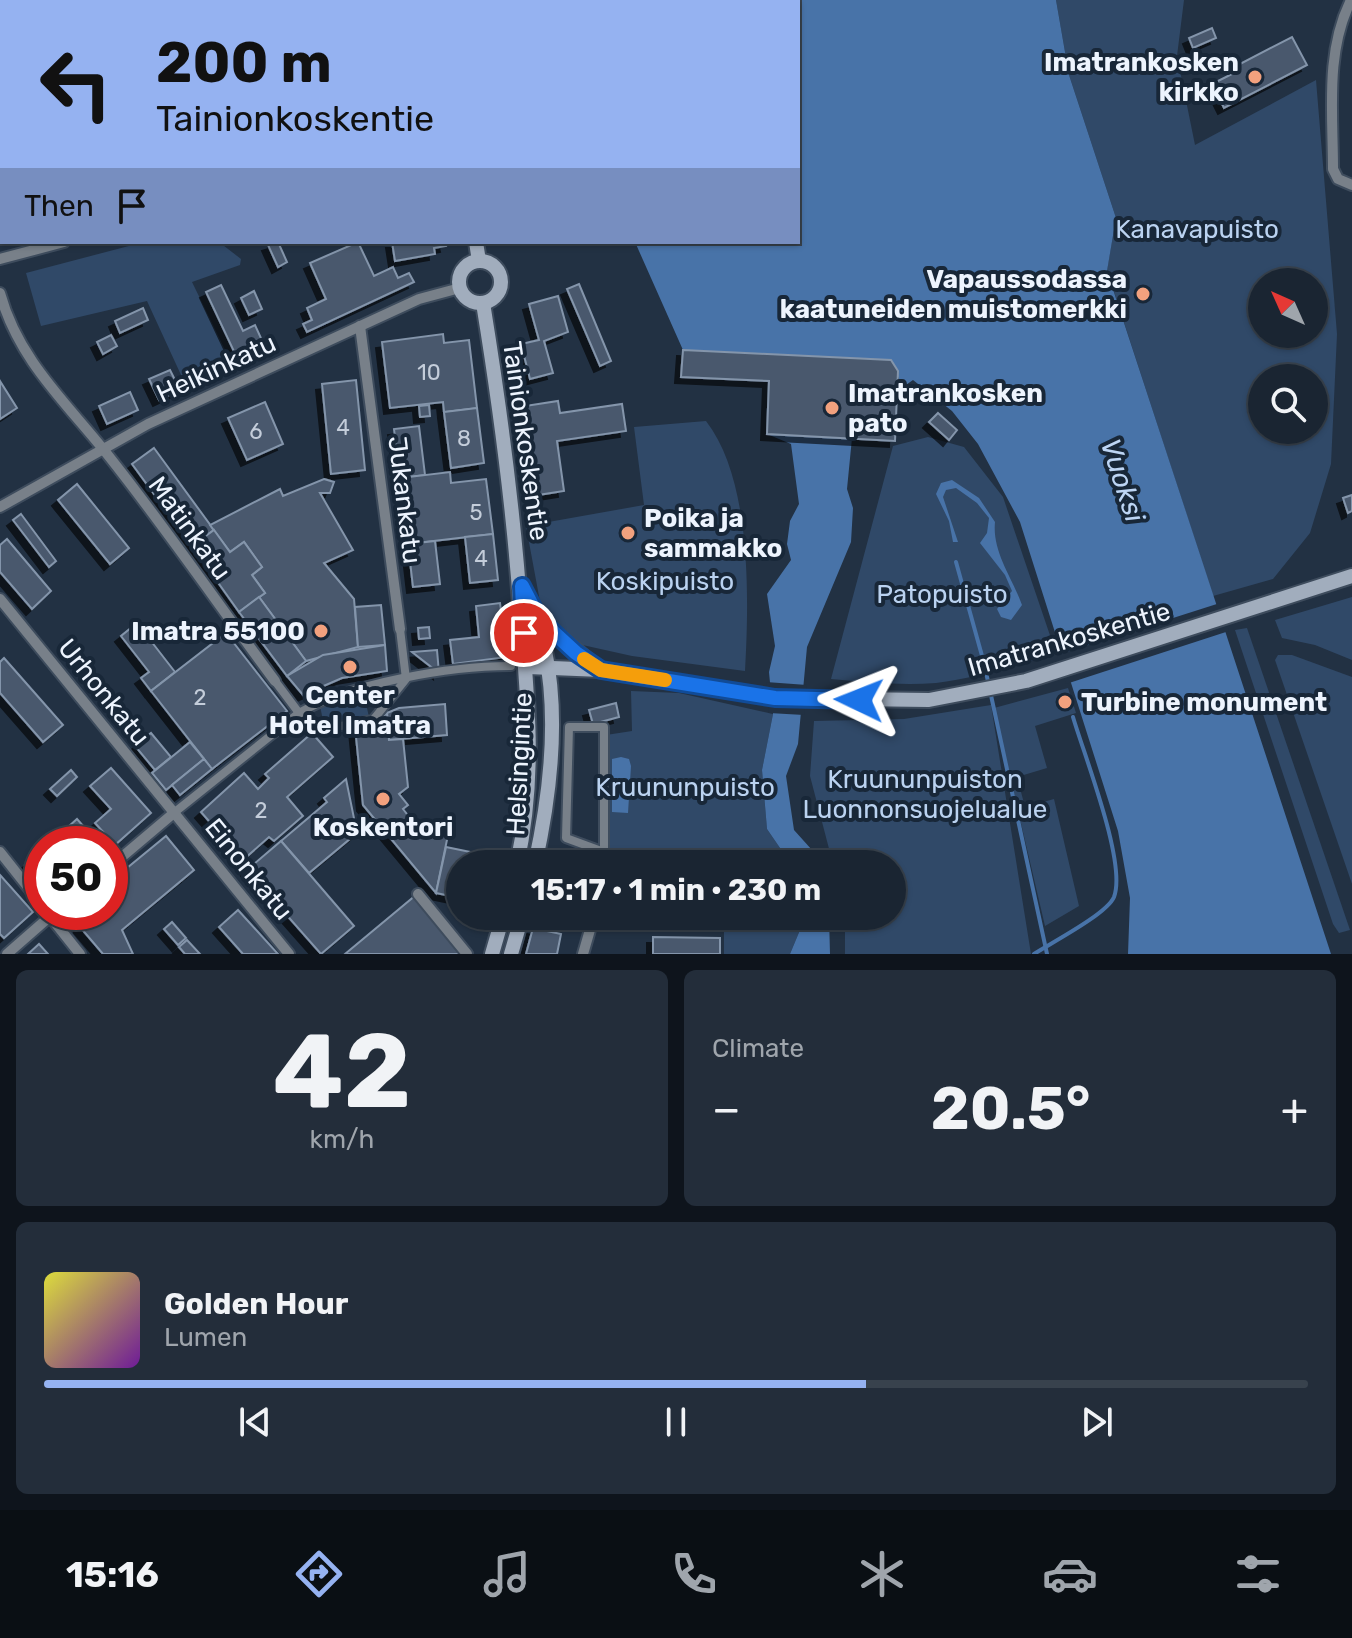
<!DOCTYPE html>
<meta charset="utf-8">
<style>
:root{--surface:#1a2532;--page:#232d3a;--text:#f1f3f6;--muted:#9fa5ac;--line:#38424d;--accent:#95b2f1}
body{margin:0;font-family:Rubik,sans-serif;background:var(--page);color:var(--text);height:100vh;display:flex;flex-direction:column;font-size:30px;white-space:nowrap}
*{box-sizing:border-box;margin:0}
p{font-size:26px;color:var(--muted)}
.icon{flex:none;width:44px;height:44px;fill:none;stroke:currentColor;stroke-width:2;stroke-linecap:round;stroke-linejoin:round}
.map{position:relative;height:954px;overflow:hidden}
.sheet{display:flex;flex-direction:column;gap:16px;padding:16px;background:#0e141c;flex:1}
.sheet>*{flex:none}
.top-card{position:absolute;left:0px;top:0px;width:800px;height:244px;box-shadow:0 2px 6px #0004,0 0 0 2px var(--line);background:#95b2f1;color:#111;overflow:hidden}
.needle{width:52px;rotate:315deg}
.fabs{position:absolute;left:1248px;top:268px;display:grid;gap:16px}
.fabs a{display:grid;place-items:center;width:80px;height:80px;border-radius:50%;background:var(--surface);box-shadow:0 2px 6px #0004,0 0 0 2px var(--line);font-size:40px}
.speed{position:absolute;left:24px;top:826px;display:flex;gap:16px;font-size:40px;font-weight:700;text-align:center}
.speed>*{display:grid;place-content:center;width:104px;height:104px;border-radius:50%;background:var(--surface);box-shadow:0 2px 6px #0004,0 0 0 2px var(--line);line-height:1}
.speed .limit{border:12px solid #d22;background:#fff;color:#111}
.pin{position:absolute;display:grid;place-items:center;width:68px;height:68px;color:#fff;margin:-34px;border:4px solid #fff;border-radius:50%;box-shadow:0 2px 8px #0007}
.me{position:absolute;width:88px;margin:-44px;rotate:272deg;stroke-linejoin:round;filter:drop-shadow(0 0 6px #0008)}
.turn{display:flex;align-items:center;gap:28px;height:168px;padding:0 24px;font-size:36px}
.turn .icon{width:104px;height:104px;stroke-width:2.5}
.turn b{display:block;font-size:56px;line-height:68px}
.then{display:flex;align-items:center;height:76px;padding:0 24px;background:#0003;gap:16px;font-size:30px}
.big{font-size:60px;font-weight:700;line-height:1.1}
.sheet .widget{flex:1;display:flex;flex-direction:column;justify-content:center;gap:12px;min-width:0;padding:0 28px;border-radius:12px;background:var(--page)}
.sheet .dial{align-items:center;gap:0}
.dial b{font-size:104px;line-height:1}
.song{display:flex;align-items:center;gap:24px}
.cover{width:96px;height:96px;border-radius:12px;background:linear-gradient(135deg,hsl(60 70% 55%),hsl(280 70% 35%))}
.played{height:8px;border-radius:4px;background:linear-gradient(90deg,var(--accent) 65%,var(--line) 65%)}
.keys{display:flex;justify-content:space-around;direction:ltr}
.heat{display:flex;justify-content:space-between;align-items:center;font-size:44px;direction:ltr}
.sheet .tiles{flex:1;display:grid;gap:16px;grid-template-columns:1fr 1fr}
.widget:last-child{grid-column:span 2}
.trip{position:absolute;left:446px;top:850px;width:460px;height:80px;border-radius:40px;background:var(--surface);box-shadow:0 2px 6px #0004,0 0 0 2px var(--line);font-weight:700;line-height:80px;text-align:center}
.menu{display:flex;height:128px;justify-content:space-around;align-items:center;background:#0a0f14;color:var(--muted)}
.menu .icon{width:56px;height:56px}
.menu .current{color:var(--accent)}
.menu b{font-size:36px;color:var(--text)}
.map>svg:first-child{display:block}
</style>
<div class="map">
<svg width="1352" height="954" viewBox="0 0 1352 954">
<defs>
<filter id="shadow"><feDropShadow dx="-6" dy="6" stdDeviation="0" flood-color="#0009"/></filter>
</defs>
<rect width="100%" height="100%" fill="#223143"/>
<!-- green -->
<g fill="#304968" fill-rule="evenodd">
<path d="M1056,0H1184L1177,56L1195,145L1316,80L1337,334L1331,464L1310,533L1273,579L1213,596L1107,270L1116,218L1069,75ZM1262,282H1314V334H1262ZM1262,378H1314V430H1262Z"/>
<polygon points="144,242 219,242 241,259 240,265 192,282 234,368 187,388 147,301 41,326 26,273"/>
<path d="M706,421C752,480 749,599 745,671L632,656L578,644L541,607L526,526L644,505L634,427Z"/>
<path d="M928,437L964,447L1003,497L1056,653C1017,665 977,678 936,683C901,686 866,682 831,679L893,446Z"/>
<polygon points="1352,597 1352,660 1315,645 1282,638 1275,620"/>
<polygon points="1247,628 1350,930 1339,933 1333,924 1235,630"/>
<polygon points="1278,655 1292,655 1352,677 1352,884 1275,660"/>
<polygon points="1068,688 1076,713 1035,726 1047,768 1017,777 1025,807 1054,799 1079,906 1045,926 994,708"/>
<polygon points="631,691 679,693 773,714 762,770 767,829 791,864 631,864 604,852 606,735 632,731"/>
<polygon points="364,695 369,717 324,725 320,706"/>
<polygon points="991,705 1031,954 845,954 845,916 892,916 892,864 833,864 810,776 814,721 904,719"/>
<polygon points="724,916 800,916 800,930 790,954 724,954"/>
</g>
<!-- water -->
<g fill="#4873a8">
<polygon points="533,0 1056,0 1069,75 1116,218 1107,271 1331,954 1128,954 1130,898 1118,831 1020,522 978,444 952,411 913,380 903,387 890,360 683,350 635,242 798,242 798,2"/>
<polygon points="767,434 852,438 847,489 853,508 851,542 807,647 798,744 786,776 794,830 812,850 818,864 791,864 767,829 762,770 773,714 769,672 775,646 767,594 791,560 787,544 790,521 799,504 791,444"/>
<path d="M952,480L979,498L995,522C992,552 1012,577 1022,605L1011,620L1001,617L997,609L1012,591L1005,575L980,543L987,533L989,518L977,503L956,488L946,490L943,497L958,542H953L949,521L936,494L941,483Z"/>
<polygon points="621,757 629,759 631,766 628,813 612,812 612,759"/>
<polygon points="800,916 829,916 830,954 790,954 800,930"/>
</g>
<!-- pier -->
<g fill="#223143">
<polygon points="1220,603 1229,631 1066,684 1057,655"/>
<polygon points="766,682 807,685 804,715 769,713"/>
</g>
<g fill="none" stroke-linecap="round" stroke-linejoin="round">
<!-- stream -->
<g stroke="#4873a8" stroke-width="4">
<polyline points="956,562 984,663 1047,954"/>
<path d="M1034,954C1051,943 1107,914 1114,897C1127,863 1084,755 1073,717"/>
</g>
</g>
<!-- building -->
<g fill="#49596d" stroke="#8495ab" stroke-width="2" filter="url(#shadow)">
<polygon points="1212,28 1216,38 1193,48 1189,38"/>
<polygon points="1292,37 1307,65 1224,108 1212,84 1240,70 1238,65"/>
<polygon points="278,242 287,262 278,267 268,245"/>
<polygon points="358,242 374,276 393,267 398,278 409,273 414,282 307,332 303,324 312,320 307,308 326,299 310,263"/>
<polygon points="392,242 445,242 446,246 434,248 435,254 395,261"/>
<polygon points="579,284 611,361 600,366 567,289"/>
<polygon points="221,285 243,331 255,325 265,347 248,358 246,356 238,360 206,292"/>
<polygon points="254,291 262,309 249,315 241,298"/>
<polygon points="558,296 568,332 544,341 553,373 530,379 521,344 539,340 529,304"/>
<polygon points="143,308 148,320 120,333 115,321"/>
<polygon points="443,334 444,343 469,340 477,408 444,412 443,402 390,408 382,342"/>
<polygon points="111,335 117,346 103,354 97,342"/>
<polygon points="683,350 891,360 898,371 895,441 767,434 769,381 681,377"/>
<polygon points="170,370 180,390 159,400 149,379"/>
<polygon points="356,380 365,470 331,474 322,384"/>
<polygon points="0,381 17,408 0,419"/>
<polygon points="130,392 138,410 107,424 99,406"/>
<polygon points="558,401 560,413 622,404 626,431 557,441 564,491 538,495 525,406"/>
<polygon points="265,402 283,444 247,460 228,418"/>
<polygon points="429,405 430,416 420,417 419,406"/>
<polygon points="477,408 484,463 451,468 444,412"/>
<polygon points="938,413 957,430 949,440 929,422"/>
<polygon points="419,426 425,475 400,478 394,429"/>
<polygon points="154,448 214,530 192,546 132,464"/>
<polygon points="450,472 451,483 486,479 493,534 408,544 400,478"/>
<polygon points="324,479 334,482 330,493 320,493 353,550 324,563 354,599 358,647 306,661 259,597 265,593 252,575 262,567 244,542 230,552 210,525 280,489 283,496"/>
<polygon points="77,484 129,548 110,564 58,500"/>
<polygon points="1352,495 1352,511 1348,513 1343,498"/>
<polygon points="21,514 56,561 49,567 13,520"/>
<polygon points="214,530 230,552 244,542 262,567 252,575 265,593 239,612 192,546"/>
<polygon points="493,534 498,580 470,583 465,537"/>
<polygon points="7,539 51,591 32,609 0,572 0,545"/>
<polygon points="435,541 440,584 413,587 408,544"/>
<polygon points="259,597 306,661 287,676 239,612"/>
<polygon points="500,603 507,657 453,664 450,640 479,637 476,606"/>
<polygon points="381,605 385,645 358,647 355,607"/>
<polygon points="137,623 175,672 151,691 141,678 149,672 121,636"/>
<polygon points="429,627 430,638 419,639 418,628"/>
<polygon points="226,633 287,711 212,769 151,691"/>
<polygon points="385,645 387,671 342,678 303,695 287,676 323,655"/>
<polygon points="437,650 439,673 412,652"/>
<polygon points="4,658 63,725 43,742 0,693 0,662"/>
<polygon points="616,703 619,717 593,724 589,710"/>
<polygon points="445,704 447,735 389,740 387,713 399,708"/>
<polygon points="387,713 389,740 403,739 408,787 399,794 408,805 403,809 414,823 449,830 436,893 363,805 355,727 373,725"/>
<polygon points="151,733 171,757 155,770 135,746"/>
<polygon points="312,733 333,757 287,797 303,816 274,841 269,837 243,860 201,812 244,773 258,789 269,778 265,774"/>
<polygon points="190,742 204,759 166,790 152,773"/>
<polygon points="204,759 212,769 180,795 172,785"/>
<polygon points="111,768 151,813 115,845 95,823 111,809 90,786"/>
<polygon points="71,770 77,777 57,796 50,789"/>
<polygon points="346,779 357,833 309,873 281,841 327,802 324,798"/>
<polygon points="77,819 99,844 49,844"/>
<polygon points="166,836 194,870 122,930 133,954 103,954 80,927 78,912 110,912 110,882"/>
<polygon points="281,841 354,926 321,954 247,870"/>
<polygon points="446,847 490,856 488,864 460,864 460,898 436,893"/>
<polygon points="42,850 42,885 25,865"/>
<polygon points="0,875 33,912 4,938 0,934"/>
<polygon points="416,895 462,954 345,954"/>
<polygon points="238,910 278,954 243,954 219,927"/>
<polygon points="172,922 186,938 178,945 164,929"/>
<polygon points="533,928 561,934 557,954 526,954"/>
<polygon points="653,937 720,938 720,954 653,954"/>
<polygon points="187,940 200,954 185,954 179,947"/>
<polygon points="39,944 48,954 28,954"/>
</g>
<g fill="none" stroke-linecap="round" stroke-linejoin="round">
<!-- pedestrian casing -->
<g stroke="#3e4c5d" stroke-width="12">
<g id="pedestrian">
<polyline points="275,681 299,713 319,730 373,720 406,679 400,629"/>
<polygon points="569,727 604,727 604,852 566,838"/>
<path d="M175,812L299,713C351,683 450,666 511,666"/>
</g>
</g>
<!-- minor casing -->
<g stroke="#3e4c5d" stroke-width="14">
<g id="minor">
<path d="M1351,0C1325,52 1333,113 1333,169L1338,179L1352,185"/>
<polyline points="267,2 274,0"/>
<polyline points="0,75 2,74"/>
<polyline points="0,259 64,242"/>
<path d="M0,293C19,362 69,405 111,459C168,531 220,607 275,681"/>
<polyline points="360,326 400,629"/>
<polyline points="0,507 148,424 419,299 460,288"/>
<polyline points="0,599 289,954"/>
<polyline points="0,852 42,905"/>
<polyline points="110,867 175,812"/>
<polyline points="418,894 467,954"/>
<polyline points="48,914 80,954"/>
<polyline points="7,954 55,912"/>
<polyline points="583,954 594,916"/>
</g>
</g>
<!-- secondary casing -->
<g stroke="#3e4c5d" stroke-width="18">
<g id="secondary">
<polyline points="433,0 433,2"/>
<polyline points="476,242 479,261"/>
<circle cx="480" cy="282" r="21"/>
<path d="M483,303C500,407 514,512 521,617C528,704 536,777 517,864"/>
<path d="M524,590C565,670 554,778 535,864"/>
<polyline points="539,619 597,668"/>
<polyline points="528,667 601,670 775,698 929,700 1026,681 1352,576"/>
<polyline points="492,954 503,916"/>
<polyline points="511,954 522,916"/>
</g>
</g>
<!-- pedestrian -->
<use href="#pedestrian" stroke="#788089" stroke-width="8"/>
<!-- minor -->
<use href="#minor" stroke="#788089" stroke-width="10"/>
<!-- secondary -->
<use href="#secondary" stroke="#a1adbd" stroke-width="14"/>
</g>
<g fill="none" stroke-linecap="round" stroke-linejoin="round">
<!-- route casing -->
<g stroke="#114b97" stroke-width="20">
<polyline id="route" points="524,633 522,586 539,619 576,653 601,670 775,698 859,700"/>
</g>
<!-- route -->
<use href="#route" stroke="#1a73e8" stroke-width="14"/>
<!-- slow -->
<polyline stroke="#f59e0b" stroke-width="14" points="584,659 601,670 665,680"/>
</g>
<!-- markers -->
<g fill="#f2a17e" stroke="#182738" stroke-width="3">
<circle cx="1255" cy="77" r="8"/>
<circle cx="1143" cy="294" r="8"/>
<circle cx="832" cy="408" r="8"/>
<circle cx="628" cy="533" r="8"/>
<circle cx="321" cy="631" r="8"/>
<circle cx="350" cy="667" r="8"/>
<circle cx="1065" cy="702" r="8"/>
<circle cx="383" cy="799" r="8"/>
</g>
<g text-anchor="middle" stroke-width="8" stroke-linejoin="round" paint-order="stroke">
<!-- number labels -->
<g font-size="22" fill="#c4cdda">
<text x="429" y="380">10</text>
<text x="343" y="435">4</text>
<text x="256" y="439">6</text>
<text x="464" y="446">8</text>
<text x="476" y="520">5</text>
<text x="481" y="566">4</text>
<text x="200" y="705">2</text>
<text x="261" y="818">2</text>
</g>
<!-- poi labels -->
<g font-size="26" font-weight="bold" fill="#edf4fe" stroke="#182738" text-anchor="end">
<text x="1239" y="71">Imatrankosken<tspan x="1239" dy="30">kirkko</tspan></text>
<text x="1127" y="288">Vapaussodassa<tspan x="1127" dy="30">kaatuneiden muistomerkki</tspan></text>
<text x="848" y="402" text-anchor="start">Imatrankosken<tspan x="848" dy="30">pato</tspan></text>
<text x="644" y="527" text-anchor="start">Poika ja<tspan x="644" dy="30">sammakko</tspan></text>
<text x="305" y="640">Imatra 55100</text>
<text x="350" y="704" text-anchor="middle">Center<tspan x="350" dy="30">Hotel Imatra</tspan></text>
<text x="1081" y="711" text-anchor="start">Turbine monument</text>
<text x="383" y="836" text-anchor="middle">Koskentori</text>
</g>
<!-- park labels -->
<g font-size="26" fill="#bad2f0" stroke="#182738">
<text x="1197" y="238">Kanavapuisto</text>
<text x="665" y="590">Koskipuisto</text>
<text x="942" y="603">Patopuisto</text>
<text x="925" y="788">Kruununpuiston<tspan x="925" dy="30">Luonnonsuojelualue</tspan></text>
<text x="685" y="796">Kruununpuisto</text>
</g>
<!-- street labels -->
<g font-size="26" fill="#edf4fe" stroke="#182738">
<text transform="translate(216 368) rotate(-25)" y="9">Heikinkatu</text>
<text transform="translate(526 441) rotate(82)" y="9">Tainionkoskentie</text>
<text transform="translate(405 500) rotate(83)" y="9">Jukankatu</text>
<text transform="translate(190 528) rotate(54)" y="9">Matinkatu</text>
<text transform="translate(1069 639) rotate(-16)" y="9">Imatrankoskentie</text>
<text transform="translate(104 692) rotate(51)" y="9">Urhonkatu</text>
<text transform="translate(519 764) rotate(-87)" y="9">Helsingintie</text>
<text transform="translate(249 869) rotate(51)" y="9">Einonkatu</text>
</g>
<!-- water labels -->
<g font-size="28" font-style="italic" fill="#bdd5f4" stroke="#182738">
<text transform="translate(1123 480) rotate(72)" y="10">Vuoksi</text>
</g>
</g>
</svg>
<div class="fabs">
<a><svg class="needle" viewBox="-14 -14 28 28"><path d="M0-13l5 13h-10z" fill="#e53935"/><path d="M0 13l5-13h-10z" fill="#9fa5ac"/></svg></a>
<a><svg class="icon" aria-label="search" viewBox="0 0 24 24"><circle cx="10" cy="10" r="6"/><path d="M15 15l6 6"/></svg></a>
</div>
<div class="speed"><div class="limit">50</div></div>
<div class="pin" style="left:524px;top:633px;background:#d93025"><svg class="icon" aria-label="arrive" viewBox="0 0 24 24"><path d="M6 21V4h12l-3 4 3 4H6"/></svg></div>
<svg class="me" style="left:859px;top:700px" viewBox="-20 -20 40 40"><path d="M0-17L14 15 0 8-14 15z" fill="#1a73e8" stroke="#fff" stroke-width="4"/></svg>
<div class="trip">15:17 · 1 min · 230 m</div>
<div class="top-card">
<div class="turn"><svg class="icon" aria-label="left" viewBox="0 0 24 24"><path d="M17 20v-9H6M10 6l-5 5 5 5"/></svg><div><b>200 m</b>Tainionkoskentie</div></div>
<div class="then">Then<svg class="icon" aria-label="arrive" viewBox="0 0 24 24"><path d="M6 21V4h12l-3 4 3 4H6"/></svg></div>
</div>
</div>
<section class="sheet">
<div class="tiles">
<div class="widget dial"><b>42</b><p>km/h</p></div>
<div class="widget"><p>Climate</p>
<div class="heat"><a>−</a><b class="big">20.5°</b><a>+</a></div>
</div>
<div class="widget">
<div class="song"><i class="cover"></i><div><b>Golden Hour</b><p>Lumen</p></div></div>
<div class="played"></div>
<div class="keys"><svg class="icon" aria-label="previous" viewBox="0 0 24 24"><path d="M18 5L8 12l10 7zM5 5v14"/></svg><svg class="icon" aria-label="pause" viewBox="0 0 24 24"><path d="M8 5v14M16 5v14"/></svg><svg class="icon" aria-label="next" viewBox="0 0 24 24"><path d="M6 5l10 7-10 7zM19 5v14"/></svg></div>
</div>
</div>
</section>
<nav class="menu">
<b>15:16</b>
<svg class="icon current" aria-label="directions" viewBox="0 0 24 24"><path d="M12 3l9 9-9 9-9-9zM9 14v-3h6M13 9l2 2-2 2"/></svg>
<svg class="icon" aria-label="music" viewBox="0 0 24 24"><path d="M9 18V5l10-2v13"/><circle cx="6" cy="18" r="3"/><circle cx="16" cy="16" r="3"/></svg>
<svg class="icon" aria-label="phone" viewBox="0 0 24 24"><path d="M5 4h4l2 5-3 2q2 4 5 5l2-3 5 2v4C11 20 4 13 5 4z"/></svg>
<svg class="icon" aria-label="climate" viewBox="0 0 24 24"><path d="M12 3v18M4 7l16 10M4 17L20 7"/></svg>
<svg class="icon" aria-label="car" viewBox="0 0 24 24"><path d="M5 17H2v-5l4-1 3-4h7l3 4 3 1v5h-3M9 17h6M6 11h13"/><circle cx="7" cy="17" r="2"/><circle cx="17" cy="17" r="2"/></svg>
<svg class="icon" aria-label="filters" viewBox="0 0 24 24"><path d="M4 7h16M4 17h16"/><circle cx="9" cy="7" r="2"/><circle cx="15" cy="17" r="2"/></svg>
</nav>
